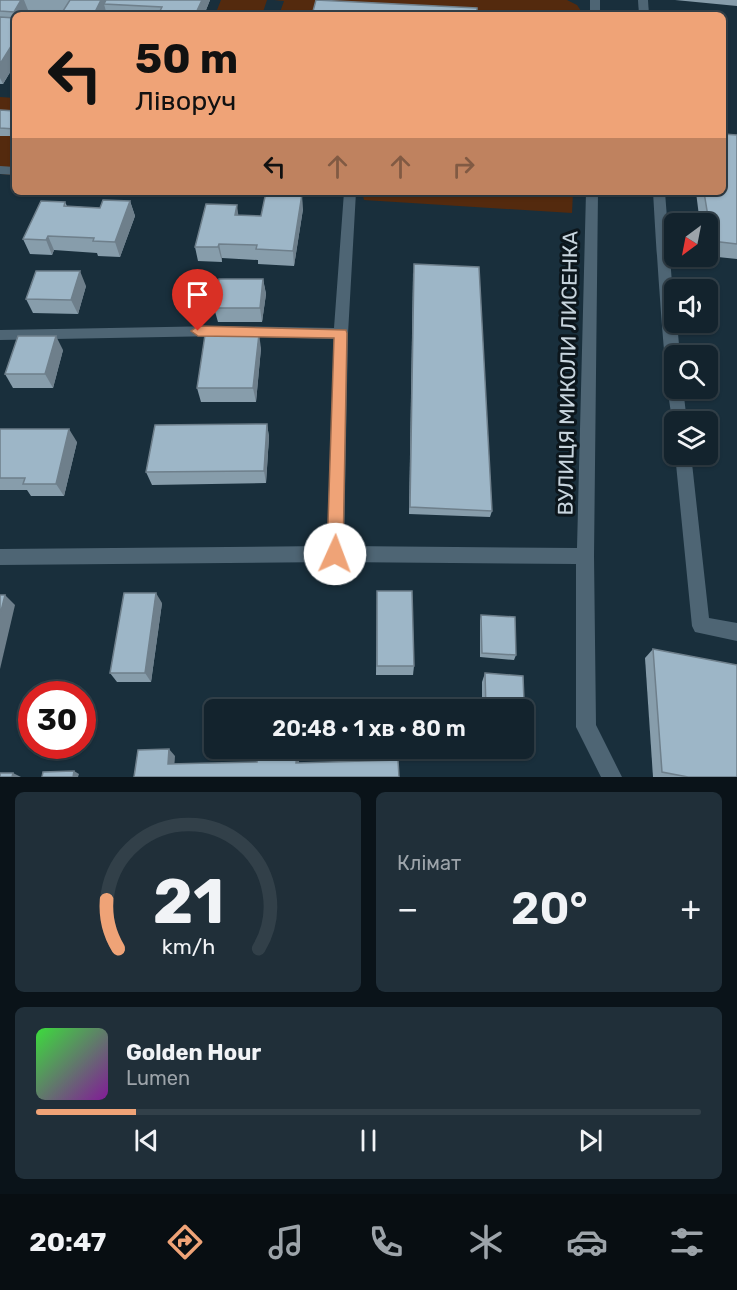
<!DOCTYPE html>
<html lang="uk">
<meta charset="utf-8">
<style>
:root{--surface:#13232d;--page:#202f39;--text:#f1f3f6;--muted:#9da4aa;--line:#324049;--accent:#efa377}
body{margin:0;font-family:Rubik,sans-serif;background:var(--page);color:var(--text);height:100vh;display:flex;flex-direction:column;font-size:22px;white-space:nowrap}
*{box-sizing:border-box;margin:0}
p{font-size:20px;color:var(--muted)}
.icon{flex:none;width:33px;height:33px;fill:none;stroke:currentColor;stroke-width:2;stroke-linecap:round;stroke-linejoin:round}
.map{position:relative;height:777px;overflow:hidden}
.side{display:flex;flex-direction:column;gap:15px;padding:15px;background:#0a1319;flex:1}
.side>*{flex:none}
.top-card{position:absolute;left:12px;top:12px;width:714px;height:183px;border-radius:9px;box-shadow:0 2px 4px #0004,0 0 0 2px var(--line);background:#efa377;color:#111;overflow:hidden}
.needle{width:39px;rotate:212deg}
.controls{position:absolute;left:664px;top:213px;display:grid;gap:12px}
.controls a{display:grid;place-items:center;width:54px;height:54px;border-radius:9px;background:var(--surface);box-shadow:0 2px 4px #0004,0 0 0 2px var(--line);font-size:30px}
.speed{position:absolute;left:18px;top:681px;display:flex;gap:12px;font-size:30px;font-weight:700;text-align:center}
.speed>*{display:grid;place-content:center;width:78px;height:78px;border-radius:50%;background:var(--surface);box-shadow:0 2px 4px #0004,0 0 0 2px var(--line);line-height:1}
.speed .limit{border:9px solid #d22;background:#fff;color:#111}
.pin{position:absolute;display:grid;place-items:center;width:51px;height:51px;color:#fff;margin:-62px -26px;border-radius:50% 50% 50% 0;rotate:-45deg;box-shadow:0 0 6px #0007}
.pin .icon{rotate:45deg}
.me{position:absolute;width:66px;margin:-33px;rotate:2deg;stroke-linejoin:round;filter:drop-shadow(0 0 4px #0008)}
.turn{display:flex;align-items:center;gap:21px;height:126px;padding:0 24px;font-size:27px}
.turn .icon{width:78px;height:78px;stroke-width:2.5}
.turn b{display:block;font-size:42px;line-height:51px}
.lanes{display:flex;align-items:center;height:57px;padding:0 24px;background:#0003;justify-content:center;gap:30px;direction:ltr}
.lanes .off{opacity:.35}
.big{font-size:45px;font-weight:600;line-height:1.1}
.side .tile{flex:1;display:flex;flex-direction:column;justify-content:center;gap:9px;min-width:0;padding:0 21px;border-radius:9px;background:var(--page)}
.side .dial{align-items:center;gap:0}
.dial svg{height:156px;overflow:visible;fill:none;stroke:var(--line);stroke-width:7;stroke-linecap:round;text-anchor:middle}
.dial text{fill:var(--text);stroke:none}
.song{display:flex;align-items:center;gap:18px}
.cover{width:72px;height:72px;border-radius:9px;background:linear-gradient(135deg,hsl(120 70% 55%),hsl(290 70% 35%))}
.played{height:6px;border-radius:3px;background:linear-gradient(90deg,var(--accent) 15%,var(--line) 15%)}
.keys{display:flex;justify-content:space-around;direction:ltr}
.heat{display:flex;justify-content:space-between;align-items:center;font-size:33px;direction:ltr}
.side .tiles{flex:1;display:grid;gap:15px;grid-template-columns:1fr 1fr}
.tile:last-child{grid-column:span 2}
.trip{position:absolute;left:204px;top:699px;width:330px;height:60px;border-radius:9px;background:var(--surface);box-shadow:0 2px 4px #0004,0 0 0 2px var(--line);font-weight:600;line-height:60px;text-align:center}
.tab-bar{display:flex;height:96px;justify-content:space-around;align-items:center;background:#080e12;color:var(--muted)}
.tab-bar .icon{width:42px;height:42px}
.tab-bar .selected{color:var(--accent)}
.tab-bar b{font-size:27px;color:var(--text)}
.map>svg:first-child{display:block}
</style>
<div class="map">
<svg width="737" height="777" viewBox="0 0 737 777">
<rect width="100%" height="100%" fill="#192f3c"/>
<!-- green -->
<g fill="#542a0e">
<polygon points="221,0 267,0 262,15 215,15"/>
<polygon points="274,0 567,0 577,5 583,14 279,15 284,1"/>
<polygon points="0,97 15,98 15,175 0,174"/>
<polygon points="362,192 573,192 572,213 364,200"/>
</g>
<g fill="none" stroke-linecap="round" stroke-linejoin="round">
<!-- minor -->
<g fill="#4e6574" fill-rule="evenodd">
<rect x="590" y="0" width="10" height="15"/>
<polygon points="638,0 648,0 649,15 639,15"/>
<polygon points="0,166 15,167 15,175 0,174"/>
<polygon points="344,192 356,192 348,334 344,546 577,548 586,192 598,192 594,556 596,725 622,777 601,777 576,727 576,564 335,562 0,565 0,549 327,546 334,339 220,336 0,340 0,330 220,326 334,328"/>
<path d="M653,192H665L675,322H677L680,356H675V388H683L687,422H675V427C666,416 655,223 653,192Z"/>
<polygon points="675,454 691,454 709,618 737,623 737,641 695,632 692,626"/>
</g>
</g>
<!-- wall -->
<g fill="#879dab">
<polygon points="0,0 210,0 204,15 15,15 15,64 3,84 0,84"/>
<polygon points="675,0 737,0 737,6"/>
<polygon points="0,110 15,111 15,136 0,136"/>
<polygon points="737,135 737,259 708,256 708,224 700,224 696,192 723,192"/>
<polygon points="130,201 135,216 120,257 98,256 97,253 54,250 52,255 30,254 23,239 65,202 67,206 100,208"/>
<polygon points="303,209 294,266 258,264 258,260 222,258 222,262 198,261 195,247 239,215 261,216"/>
<polygon points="413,272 492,511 490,517 409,514"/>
<polygon points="263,279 266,294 262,322 218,322 214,308"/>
<polygon points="86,286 78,314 33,313 26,299"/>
<polygon points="261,348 256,402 201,402 197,388"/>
<polygon points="63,350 53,388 13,388 5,374"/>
<polygon points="267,424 269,437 266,483 152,485 146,472"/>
<polygon points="0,429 77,442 64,496 31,496 27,490 0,490"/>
<polygon points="377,591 414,666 413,675 376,675"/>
<polygon points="162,603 151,682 117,682 110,673"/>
<polygon points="481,615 516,655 514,660 480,657 480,620"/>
<polygon points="653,649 737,777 653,777 645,658"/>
<polygon points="485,673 523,676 526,751 521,758 482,755 482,748 524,748 524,710 482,710 482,682"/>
</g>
<!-- shaded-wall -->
<g fill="#6e7f8b">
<polygon points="21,0 24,0 30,15 15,15 14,12"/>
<polygon points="101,0 117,0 104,4 107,15 96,15 95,12"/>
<polygon points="202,0 210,0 204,15 195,15"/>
<polygon points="15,40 15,64 3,84 0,78 0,64"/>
<polygon points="302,194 303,209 294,266 293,251"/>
<polygon points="130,201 135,216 120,257 115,242"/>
<polygon points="237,205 239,220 235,215"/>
<polygon points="48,236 54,250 52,255 46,240"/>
<polygon points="219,244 222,258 222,262 218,247"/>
<polygon points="80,271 86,286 78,314 71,300"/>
<polygon points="263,279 266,294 262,322 260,308"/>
<polygon points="259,334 261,348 256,402 253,388"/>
<polygon points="56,336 63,350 53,388 45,374"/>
<polygon points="267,424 269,437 266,483 264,471"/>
<polygon points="69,429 77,442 64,496 56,484"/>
<polygon points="156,593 162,603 151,682 145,673"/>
<polygon points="5,595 15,605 0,669 0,615"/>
<polygon points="297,748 299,748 299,769 296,763"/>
<polygon points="169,749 175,756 174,771 168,764"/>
<polygon points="74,771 79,774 78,777 73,777"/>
<polygon points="13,773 21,777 12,777"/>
</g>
<!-- building -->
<g fill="#9db6c7" stroke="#6e7f8b" stroke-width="1.5">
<polygon points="0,0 21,0 14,12 0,11"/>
<polygon points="70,0 101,0 95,12 63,11"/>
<polygon points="106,0 202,0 195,15 158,15 162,7 104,4"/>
<polygon points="316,0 477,8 477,15 312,15"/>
<polygon points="19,13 31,13 30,15 18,15"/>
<polygon points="0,17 15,18 15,40 0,64"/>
<polygon points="0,110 15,111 15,129 0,128"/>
<polygon points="723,134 737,135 737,244 712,241 704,192 723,192"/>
<polygon points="266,192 302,194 293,251 256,249 257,245 219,244 218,247 195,247 206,204 237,205 235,215 261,216"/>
<polygon points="103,200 130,201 115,242 93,241 94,238 48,236 46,240 23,239 41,201 65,202 64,206 100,208"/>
<polygon points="414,264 479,267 492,511 410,507"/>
<polygon points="36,271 80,271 71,300 26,299"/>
<polygon points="219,279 263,279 260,308 214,308"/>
<polygon points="259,334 253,388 197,388 205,335"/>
<polygon points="18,336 56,336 45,374 5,374"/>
<polygon points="267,424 264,471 146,472 155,425"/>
<polygon points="0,429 69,429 56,484 23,484 25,478 0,478"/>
<polygon points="377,591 412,591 414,666 377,666"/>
<polygon points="124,593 156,593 145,673 110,673"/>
<polygon points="0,595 5,595 0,615"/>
<polygon points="481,615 515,617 516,655 482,653"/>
<polygon points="653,649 737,665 737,777 688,777 662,772"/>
<polygon points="485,673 523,676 526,751 490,748 524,748 524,710 486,710"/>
<polygon points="258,748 297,748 296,763 398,760 399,777 134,777 138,750 169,749 168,764 257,762"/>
<polygon points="74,771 73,777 42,777 43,772"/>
<polygon points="0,773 13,773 12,777 0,777"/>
</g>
<!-- route -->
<polygon fill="#efa377" stroke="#9b6a4d" stroke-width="1.5" points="198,326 346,330 347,333 343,554 341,559 335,562 330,559 327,554 334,338 198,336 191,331"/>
<g text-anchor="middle" stroke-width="6" stroke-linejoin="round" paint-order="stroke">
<!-- street labels -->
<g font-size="21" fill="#c7d4dd" stroke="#0c161c">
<text transform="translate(568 373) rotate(-89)" y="7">ВУЛИЦЯ МИКОЛИ ЛИСЕНКА</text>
</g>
</g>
</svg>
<div class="controls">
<a><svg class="needle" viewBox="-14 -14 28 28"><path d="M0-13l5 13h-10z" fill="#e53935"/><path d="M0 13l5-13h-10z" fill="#9da4aa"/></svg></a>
<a><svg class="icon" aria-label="sound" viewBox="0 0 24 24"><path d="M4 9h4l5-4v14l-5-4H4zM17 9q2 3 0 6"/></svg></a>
<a><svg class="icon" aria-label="search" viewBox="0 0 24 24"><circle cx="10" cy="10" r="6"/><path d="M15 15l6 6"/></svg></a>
<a><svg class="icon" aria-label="layers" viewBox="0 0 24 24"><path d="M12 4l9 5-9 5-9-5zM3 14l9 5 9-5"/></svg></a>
</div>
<div class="speed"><div class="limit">30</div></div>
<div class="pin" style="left:198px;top:331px;background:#d93025"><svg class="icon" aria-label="arrive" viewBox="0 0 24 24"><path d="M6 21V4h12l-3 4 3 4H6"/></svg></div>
<svg class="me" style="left:335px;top:554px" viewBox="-20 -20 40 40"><circle r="19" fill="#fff"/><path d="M0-13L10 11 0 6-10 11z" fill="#efa377"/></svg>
<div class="trip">20:48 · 1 хв · 80 m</div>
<div class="top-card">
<div class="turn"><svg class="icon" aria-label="left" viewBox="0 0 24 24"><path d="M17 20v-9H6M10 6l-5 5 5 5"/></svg><div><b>50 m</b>Ліворуч</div></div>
<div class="lanes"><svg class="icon" aria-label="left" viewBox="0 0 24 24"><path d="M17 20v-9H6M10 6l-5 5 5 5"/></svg><svg class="icon off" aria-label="ahead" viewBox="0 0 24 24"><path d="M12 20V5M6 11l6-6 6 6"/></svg><svg class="icon off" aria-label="ahead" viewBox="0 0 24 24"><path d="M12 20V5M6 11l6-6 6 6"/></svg><svg class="icon off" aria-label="right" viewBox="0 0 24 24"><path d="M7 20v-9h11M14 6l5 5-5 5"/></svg></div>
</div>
</div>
<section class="side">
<div class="tiles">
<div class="tile dial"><svg viewBox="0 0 100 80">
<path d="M14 69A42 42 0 1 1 86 69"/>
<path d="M14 69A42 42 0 0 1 8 44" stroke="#efa377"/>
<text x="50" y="56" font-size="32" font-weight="700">21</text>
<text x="50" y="72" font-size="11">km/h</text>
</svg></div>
<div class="tile"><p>Клімат</p>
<div class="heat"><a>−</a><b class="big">20°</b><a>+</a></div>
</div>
<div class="tile">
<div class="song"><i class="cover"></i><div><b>Golden Hour</b><p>Lumen</p></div></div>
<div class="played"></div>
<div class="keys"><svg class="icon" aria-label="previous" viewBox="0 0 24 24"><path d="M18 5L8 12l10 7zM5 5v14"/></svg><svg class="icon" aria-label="pause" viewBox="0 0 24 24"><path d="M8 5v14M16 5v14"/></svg><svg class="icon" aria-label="next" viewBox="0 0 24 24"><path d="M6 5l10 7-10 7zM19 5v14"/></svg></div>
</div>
</div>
</section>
<nav class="tab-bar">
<b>20:47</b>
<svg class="icon selected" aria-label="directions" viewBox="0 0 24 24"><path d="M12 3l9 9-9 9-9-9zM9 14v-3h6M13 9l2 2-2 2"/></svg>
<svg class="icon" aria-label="music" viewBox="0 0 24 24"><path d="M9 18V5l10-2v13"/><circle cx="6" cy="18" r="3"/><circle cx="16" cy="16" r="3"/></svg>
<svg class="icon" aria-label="phone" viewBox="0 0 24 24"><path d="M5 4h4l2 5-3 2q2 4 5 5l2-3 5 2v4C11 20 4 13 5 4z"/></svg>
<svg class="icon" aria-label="climate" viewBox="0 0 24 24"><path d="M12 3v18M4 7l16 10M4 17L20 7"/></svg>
<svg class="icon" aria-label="car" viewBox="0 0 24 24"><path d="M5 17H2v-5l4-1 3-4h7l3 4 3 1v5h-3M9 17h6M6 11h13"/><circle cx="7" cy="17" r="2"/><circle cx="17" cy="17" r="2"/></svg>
<svg class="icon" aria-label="filters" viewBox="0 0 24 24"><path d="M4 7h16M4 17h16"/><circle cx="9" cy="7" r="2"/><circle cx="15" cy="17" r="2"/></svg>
</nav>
